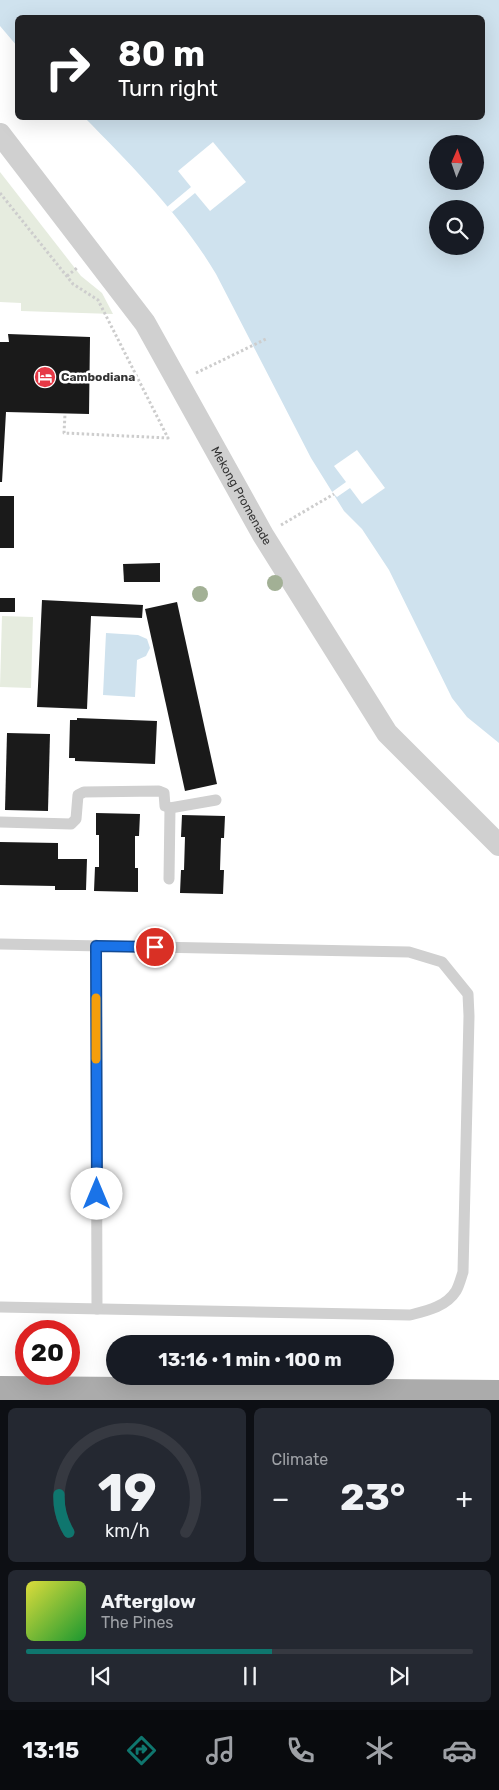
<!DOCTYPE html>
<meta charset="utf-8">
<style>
:root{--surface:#171b24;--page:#242831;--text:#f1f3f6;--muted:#9ea1a6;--line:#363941;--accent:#0f766e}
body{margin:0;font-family:Rubik,sans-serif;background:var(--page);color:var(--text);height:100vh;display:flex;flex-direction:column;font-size:19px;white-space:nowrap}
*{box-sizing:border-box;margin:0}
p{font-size:16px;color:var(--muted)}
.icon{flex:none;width:28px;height:28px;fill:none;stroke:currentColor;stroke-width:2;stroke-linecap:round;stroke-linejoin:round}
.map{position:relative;height:1400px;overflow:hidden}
.details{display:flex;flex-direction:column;gap:8px;padding:8px;background:#0d0f14;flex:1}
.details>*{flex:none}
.banner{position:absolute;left:15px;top:15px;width:470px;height:105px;border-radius:8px;box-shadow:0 5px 20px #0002;background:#202124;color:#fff;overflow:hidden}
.needle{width:32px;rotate:2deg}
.fabs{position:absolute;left:429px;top:135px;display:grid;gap:10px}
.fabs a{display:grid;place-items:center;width:55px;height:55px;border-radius:50%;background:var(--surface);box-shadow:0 5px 20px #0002;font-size:25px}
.speed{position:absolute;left:15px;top:1320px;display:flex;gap:10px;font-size:25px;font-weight:700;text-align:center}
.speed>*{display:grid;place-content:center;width:65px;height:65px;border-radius:50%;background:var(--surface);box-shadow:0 5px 20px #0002;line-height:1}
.speed .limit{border:8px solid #d22;background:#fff;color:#111}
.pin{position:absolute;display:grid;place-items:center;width:42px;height:42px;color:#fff;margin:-21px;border:2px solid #fff;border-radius:50%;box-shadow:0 1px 5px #0007}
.me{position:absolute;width:55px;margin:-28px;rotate:0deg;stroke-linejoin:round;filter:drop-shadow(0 0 4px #0008)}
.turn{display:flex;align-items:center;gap:18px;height:105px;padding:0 20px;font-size:22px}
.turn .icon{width:65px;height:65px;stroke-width:2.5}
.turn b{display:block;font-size:35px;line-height:42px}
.big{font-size:38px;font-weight:700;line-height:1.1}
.details .tile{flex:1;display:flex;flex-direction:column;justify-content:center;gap:8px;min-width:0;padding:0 18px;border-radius:8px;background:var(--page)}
.details .dial{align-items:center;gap:0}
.dial svg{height:130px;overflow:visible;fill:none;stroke:var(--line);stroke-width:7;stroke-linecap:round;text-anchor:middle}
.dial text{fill:var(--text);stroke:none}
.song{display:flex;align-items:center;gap:15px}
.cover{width:60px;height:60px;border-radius:8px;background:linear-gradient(135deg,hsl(60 70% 55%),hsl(130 70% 35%))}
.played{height:5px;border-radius:2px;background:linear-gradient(90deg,var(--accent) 55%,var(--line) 55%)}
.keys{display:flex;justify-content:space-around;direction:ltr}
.heat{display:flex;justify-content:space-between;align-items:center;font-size:28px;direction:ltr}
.details .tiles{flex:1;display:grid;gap:8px;grid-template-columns:1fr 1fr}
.tile:last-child{grid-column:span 2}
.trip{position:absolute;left:106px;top:1335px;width:288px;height:50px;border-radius:25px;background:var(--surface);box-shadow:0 5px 20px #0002;font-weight:700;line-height:50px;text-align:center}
.dock{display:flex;height:80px;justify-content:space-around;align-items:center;background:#090b0e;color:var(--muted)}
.dock .icon{width:35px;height:35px}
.dock .current{color:var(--accent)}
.dock b{font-size:22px;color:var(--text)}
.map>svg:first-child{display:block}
</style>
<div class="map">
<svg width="499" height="1400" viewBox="0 0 499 1400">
<rect width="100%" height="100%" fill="#fff"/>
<!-- green -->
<g fill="#e6ecdf">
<polygon points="0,172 81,276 102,293 113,314 21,311 21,303 0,302"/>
<polygon points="2,616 33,617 31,688 0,687"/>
</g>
<!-- water -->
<g fill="#cfe2ee" fill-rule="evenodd">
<path d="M0,0H499V743L467,717L452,698L389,570L362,529L344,511L311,458L216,274C181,215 132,166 85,118H482V18H18L17,46L0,26ZM438,144H475V181H438ZM438,209H475V246H438Z"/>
<polygon points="106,633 138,635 147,639 150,648 146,656 137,660 135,697 103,695"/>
</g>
<!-- pier -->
<g fill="#fff">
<polygon points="213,142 246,182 210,211 195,193 172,212 167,207 191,187 178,171"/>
<polygon points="357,450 385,488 362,504 350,488 337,497 332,492 346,482 334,466"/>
</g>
<!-- building -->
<g fill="#1a1a1a">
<polygon points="8,334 90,337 89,414 6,412 2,482 0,482 0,342 9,342"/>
<rect x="0" y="496" width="14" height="52"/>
<polygon points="160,563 160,582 124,582 123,564"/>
<rect x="0" y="598" width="15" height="14"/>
<polygon points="42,600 143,605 142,618 91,616 87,709 37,707"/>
<polygon points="177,602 217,784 185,791 145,609"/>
<polygon points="77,718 157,721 155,764 75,761 75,758 69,758 70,720 77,720"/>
<polygon points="7,733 50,734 48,811 5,810"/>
<polygon points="96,813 140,814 139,836 135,836 135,868 138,868 138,892 94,891 95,867 99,867 99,835 96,835"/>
<polygon points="182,815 225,816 224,838 221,838 220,870 224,870 223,894 180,893 181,870 184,870 185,837 181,837"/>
<polygon points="0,842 58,843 58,859 87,859 86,890 55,890 55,886 0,885"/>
</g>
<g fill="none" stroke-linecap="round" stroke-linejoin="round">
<!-- path -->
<g stroke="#cdcdcd" stroke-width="3" stroke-dasharray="2.5 2.5" stroke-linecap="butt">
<polyline points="0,193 73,284 98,300 168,438 64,433 65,414"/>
<polyline points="67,276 77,268"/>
<polyline points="196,373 268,338"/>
<polyline points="281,525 334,494"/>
</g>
<!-- lane -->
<g stroke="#d0d0d0" stroke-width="11">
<polyline points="0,822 71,824 76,819 78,795 84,792 159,791 164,793 165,806 170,808 216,800"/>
<polyline points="169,879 170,808"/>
<path d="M0,944L409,952L442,962L468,994L469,1016L463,1272C461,1278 459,1286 456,1291C446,1307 426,1311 410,1315L0,1307"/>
<polyline points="96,945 97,1309"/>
</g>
<!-- street -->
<path stroke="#d0d0d0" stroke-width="22" id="s1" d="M0,134L145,323L263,535L387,733L499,845"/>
<!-- primary -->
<polyline stroke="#ababab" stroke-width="28" points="0,1390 499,1394"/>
</g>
<!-- trees -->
<g fill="#a2b095">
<circle cx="275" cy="583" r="8"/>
<circle cx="200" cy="594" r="8"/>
</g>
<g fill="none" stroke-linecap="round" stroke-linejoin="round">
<!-- route casing -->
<g stroke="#114b97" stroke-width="12">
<polyline id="route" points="97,1194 96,946 155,947"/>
</g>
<!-- route -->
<use href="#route" stroke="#1a73e8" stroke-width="9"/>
<!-- slow -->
<polyline stroke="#f59e0b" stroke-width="9" points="96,998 96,1059"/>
</g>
<!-- icons -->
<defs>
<g id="hotel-disc" transform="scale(1.125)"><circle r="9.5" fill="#e63946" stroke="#fff"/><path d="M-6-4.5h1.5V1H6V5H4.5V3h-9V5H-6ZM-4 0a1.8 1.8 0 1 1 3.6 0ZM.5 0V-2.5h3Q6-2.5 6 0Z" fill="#fff"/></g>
</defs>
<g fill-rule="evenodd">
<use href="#hotel-disc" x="45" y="377"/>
</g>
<g text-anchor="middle" stroke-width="5" stroke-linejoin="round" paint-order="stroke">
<!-- poi labels -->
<g font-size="12" font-weight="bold" fill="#333" stroke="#fff" text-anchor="start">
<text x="61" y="381">Cambodiana</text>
</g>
<!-- street labels -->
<g font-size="12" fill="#333" stroke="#fff">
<text dy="4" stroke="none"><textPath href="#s1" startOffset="436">Mekong Promenade</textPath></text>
</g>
</g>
</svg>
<div class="fabs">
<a><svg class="needle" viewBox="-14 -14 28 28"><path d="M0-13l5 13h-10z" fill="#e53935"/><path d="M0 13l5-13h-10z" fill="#9ea1a6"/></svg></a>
<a><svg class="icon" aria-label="search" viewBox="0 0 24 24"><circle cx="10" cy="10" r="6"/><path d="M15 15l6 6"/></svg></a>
</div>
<div class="speed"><div class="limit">20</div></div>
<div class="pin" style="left:155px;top:947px;background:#d93025"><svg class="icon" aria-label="arrive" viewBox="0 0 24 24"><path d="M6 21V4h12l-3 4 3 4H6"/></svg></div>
<svg class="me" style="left:97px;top:1194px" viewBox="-20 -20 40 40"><circle r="19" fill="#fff"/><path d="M0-13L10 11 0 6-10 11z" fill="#1a73e8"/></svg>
<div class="trip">13:16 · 1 min · 100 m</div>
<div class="banner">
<div class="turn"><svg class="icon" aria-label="right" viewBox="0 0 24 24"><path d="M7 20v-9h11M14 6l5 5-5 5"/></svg><div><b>80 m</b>Turn right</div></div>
</div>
</div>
<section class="details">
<div class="tiles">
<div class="tile dial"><svg viewBox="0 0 100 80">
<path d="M14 69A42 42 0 1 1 86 69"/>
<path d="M14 69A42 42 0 0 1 8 46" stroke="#0f766e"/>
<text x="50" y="56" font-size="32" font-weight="700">19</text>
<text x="50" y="72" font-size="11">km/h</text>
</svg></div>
<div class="tile"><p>Climate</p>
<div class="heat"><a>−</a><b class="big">23°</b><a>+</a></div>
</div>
<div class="tile">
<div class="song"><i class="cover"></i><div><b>Afterglow</b><p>The Pines</p></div></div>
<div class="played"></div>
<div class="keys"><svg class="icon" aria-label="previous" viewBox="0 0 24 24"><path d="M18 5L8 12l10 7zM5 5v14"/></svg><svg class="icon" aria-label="pause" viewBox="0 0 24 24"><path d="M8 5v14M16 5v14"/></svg><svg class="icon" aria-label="next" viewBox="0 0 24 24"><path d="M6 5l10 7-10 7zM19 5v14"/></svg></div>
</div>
</div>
</section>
<nav class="dock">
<b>13:15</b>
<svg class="icon current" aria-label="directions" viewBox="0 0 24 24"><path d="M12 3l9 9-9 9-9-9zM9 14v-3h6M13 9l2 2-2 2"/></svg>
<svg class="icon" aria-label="music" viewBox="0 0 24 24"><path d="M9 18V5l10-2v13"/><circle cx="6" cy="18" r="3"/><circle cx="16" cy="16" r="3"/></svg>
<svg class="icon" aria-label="phone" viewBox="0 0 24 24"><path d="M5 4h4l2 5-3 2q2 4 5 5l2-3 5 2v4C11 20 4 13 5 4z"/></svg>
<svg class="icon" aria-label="climate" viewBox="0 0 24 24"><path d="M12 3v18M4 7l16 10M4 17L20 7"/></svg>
<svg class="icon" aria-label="car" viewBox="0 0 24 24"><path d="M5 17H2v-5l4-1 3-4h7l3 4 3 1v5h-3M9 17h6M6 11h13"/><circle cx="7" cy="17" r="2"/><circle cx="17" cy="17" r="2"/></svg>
</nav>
